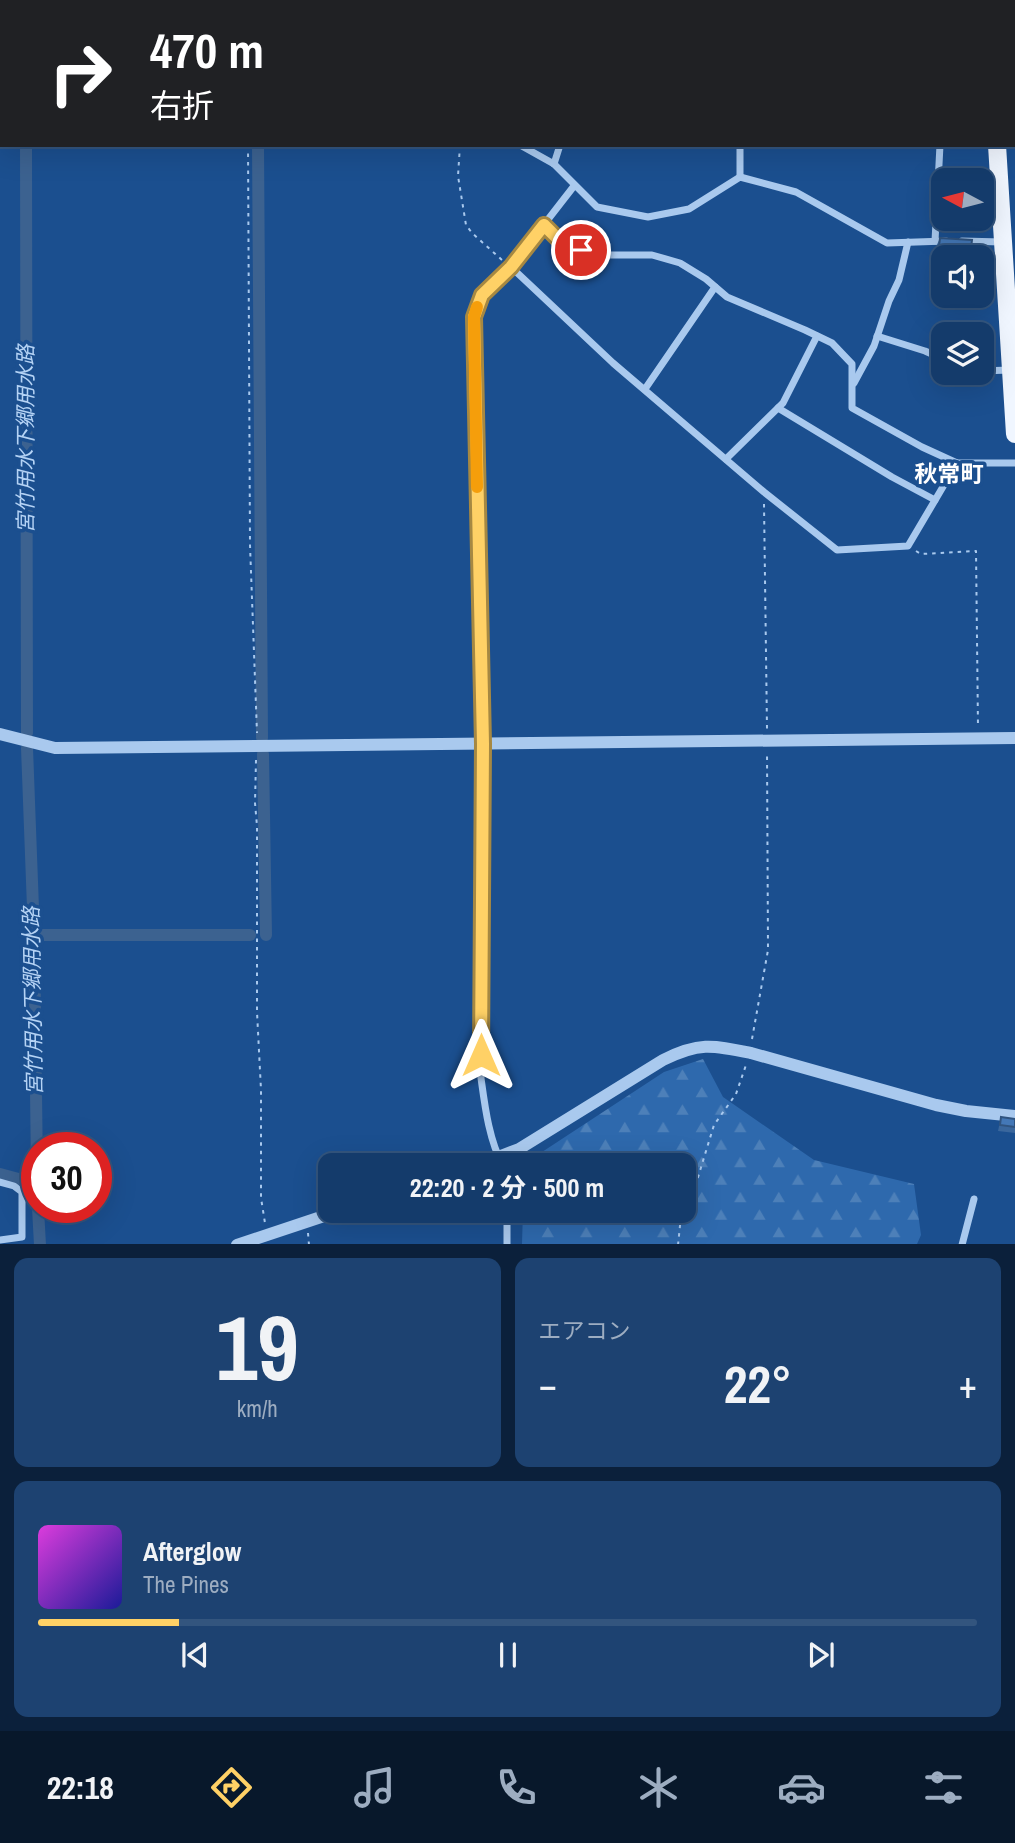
<!DOCTYPE html>
<html lang="ja">
<meta charset="utf-8">
<style>
:root{--surface:#143b6b;--page:#1d4271;--text:#f1f3f6;--muted:#9dadc1;--line:#33557e;--accent:#ffd166}
body{margin:0;font-family:"Archivo Narrow","Noto Sans JP",sans-serif;background:var(--page);color:var(--text);height:100vh;display:flex;flex-direction:column;font-size:26px;white-space:nowrap}
*{box-sizing:border-box;margin:0}
p{font-size:23px;color:var(--muted)}
.icon{flex:none;width:38px;height:38px;fill:none;stroke:currentColor;stroke-width:2;stroke-linecap:round;stroke-linejoin:round}
.map{position:relative;height:1244px;overflow:hidden}
.sheet{display:flex;flex-direction:column;gap:14px;padding:14px;background:#0b203b;flex:1}
.sheet>*{flex:none}
.guide{position:absolute;left:0px;top:0px;width:1015px;height:147px;box-shadow:0 7px 28px #0002,0 0 0 2px var(--line);background:#202124;color:#fff;overflow:hidden}
.needle{width:46px;rotate:277deg}
.controls{position:absolute;left:931px;top:168px;display:grid;gap:14px}
.controls a{display:grid;place-items:center;width:63px;height:63px;border-radius:14px;background:var(--surface);box-shadow:0 7px 28px #0002,0 0 0 2px var(--line);font-size:35px}
.speed{position:absolute;left:21px;top:1132px;display:flex;gap:14px;font-size:35px;font-weight:700;text-align:center}
.speed>*{display:grid;place-content:center;width:91px;height:91px;border-radius:50%;background:var(--surface);box-shadow:0 7px 28px #0002,0 0 0 2px var(--line);line-height:1}
.speed .limit{border:10px solid #d22;background:#fff;color:#111}
.pin{position:absolute;display:grid;place-items:center;width:60px;height:60px;color:#fff;margin:-30px;border:4px solid #fff;border-radius:50%;box-shadow:0 2px 7px #0007}
.me{position:absolute;width:77px;margin:-38px;rotate:0deg;stroke-linejoin:round;filter:drop-shadow(0 0 5px #0008)}
.turn{display:flex;align-items:center;gap:24px;height:147px;padding:0 35px;font-size:32px}
.turn .icon{width:91px;height:91px;stroke-width:2.5}
.turn b{display:block;font-size:49px;line-height:60px}
.big{font-size:52px;font-weight:700;line-height:1.1}
.sheet .card{flex:1;display:flex;flex-direction:column;justify-content:center;gap:10px;min-width:0;padding:0 24px;border-radius:14px;background:var(--page)}
.sheet .dial{align-items:center;gap:0}
.dial b{font-size:91px;line-height:1}
.song{display:flex;align-items:center;gap:21px}
.cover{width:84px;height:84px;border-radius:10px;background:linear-gradient(135deg,hsl(300 70% 55%),hsl(240 70% 35%))}
.played{height:7px;border-radius:4px;background:linear-gradient(90deg,var(--accent) 15%,var(--line) 15%)}
.keys{display:flex;justify-content:space-around;direction:ltr}
.heat{display:flex;justify-content:space-between;align-items:center;font-size:38px;direction:ltr}
.sheet .tiles{flex:1;display:grid;gap:14px;grid-template-columns:1fr 1fr}
.card:last-child{grid-column:span 2}
.trip{position:absolute;left:318px;top:1153px;width:378px;height:70px;border-radius:14px;background:var(--surface);box-shadow:0 7px 28px #0002,0 0 0 2px var(--line);font-weight:700;line-height:70px;text-align:center}
.tabs{display:flex;height:112px;justify-content:space-around;align-items:center;background:#08182b;color:var(--muted)}
.tabs .icon{width:49px;height:49px}
.tabs .active{color:var(--accent)}
.tabs b{font-size:32px;color:var(--text)}
.map>svg:first-child{display:block}
</style>
<div class="map">
<svg width="1015" height="1245" viewBox="0 0 1015 1245">
<defs>
<pattern id="forest-firs" width="22" height="20" patternUnits="userSpaceOnUse" patternTransform="scale(1.75)"><rect width="22" height="20" fill="#2e69ad"/><path d="M5 1l3.5 6h-7zM16 11l3.5 6h-7z" fill="#4d80b9"/></pattern>
</defs>
<rect width="100%" height="100%" fill="#1b4f8f"/>
<!-- forest -->
<polygon fill="url(#forest-firs)" points="703,1059 723,1097 814,1160 914,1184 921,1235 917,1244 522,1244 523,1211 684,1211 684,1166 535,1165 539,1154 664,1072"/>
<g fill="none" stroke-linecap="round" stroke-linejoin="round">
<!-- canal -->
<g stroke="#3c6290" stroke-width="12">
<polyline points="24,0 24,2"/>
<polyline points="258,0 258,2"/>
<polyline points="795,0 798,2"/>
<polyline points="26,145 27,733"/>
<polyline points="258,145 262,738"/>
<polyline points="27,748 34,935 37,1170"/>
<polyline points="263,754 266,935"/>
<polyline points="34,935 250,935"/>
<polyline points="0,1174 37,1184"/>
<polyline points="38,1208 40,1245"/>
</g>
<!-- path -->
<g stroke="#a9c9ee" stroke-width="2" stroke-dasharray="3.5 5" stroke-linecap="butt">
<polyline points="1013,43 1015,43"/>
<polyline points="248,145 250,545 257,733"/>
<polyline points="460,145 458,176 466,225 472,233 502,260"/>
<polyline points="764,504 767,729"/>
<polyline points="916,551 921,554 976,551 978,727"/>
<polyline points="256,760 255,803 257,826 257,1012 261,1090 261,1198 265,1223"/>
<polyline points="752,1039 768,950 767,752"/>
<polyline points="684,1209 695,1187 714,1125 736,1094 746,1065"/>
<polyline points="308,1233 309,1245"/>
<polyline points="678,1245 681,1216 683,1211"/>
</g>
<!-- minor -->
<g stroke="#a9c9ee" stroke-width="7">
<polyline points="581,0 581,2"/>
<polyline points="697,0 700,2"/>
<polyline points="250,2 250,0"/>
<polyline points="520,2 522,0"/>
<polyline points="668,2 669,0"/>
<polyline points="818,2 819,0"/>
<polyline points="0,45 2,45"/>
<polyline points="520,145 554,164 597,207 648,217 689,209 740,177 796,192 887,243 946,241"/>
<polyline points="554,164 560,145"/>
<polyline points="740,177 740,145"/>
<polyline points="544,225 563,244 599,255 652,255 680,263 706,279 727,297 805,330 832,343 852,364 852,408 922,447 957,463 1015,463"/>
<polyline points="935,241 940,145"/>
<polyline points="962,241 1002,242"/>
<polyline points="511,267 613,363 764,492 837,550 908,546 957,463"/>
<polyline points="877,336 925,351 943,359"/>
<polyline points="982,371 1009,370"/>
<polyline points="854,383 874,346 889,301 899,280 908,242"/>
<polyline points="645,389 715,287"/>
<polyline points="778,408 892,477 935,500"/>
<polyline points="726,459 783,403 817,336"/>
<path d="M503,1166C489,1140 485,1107 481,1078L483,744L474,317L482,294L511,267L574,186"/>
<polyline points="0,1182 14,1186 22,1192 22,1237 0,1240"/>
<polyline points="507,1211 507,1245"/>
<polyline points="962,1245 974,1199"/>
</g>
<!-- tertiary -->
<g stroke="#a9c9ee" stroke-width="12">
<polyline points="830,0 834,2"/>
<polyline points="0,734 55,748 1015,738"/>
<path d="M475,1166L519,1149L663,1060C699,1042 712,1045 751,1053L936,1105L966,1111L1015,1116"/>
<polyline points="237,1245 339,1211"/>
</g>
<!-- primary -->
<g stroke="#f0f6ff" stroke-width="18">
<polyline points="987,0 987,2"/>
<polyline points="997,145 1015,434"/>
</g>
</g>
<!-- wall -->
<g fill="#3a679d">
<polygon points="940,238 943,257 943,275 934,274 936,247"/>
<polygon points="1001,1117 1015,1119 1015,1133 998,1131"/>
</g>
<!-- shaded-wall -->
<polygon fill="#305480" points="937,265 943,266 943,275 934,274"/>
<!-- building -->
<g fill="#4478b7" stroke="#305480" stroke-width="2">
<polygon points="940,238 972,240 970,257 943,257 943,266 937,265"/>
<polygon points="1001,1117 1015,1119 1015,1127 1000,1125"/>
</g>
<g fill="none" stroke-linecap="round" stroke-linejoin="round">
<!-- route casing -->
<g stroke="#a68842" stroke-width="18">
<polyline id="route" points="481,1055 483,744 474,317 482,295 511,267 544,225 563,244 581,250"/>
</g>
<!-- route -->
<use href="#route" stroke="#ffd166" stroke-width="12"/>
<!-- slow -->
<polyline stroke="#f59e0b" stroke-width="12" points="477,487 474,317 477,307"/>
</g>
<g text-anchor="middle" stroke-width="7" stroke-linejoin="round" paint-order="stroke">
<!-- water labels -->
<g font-size="21" font-style="italic" fill="#b5d3f5" stroke="#1b4f8f">
<text transform="translate(26 439) rotate(-90)" y="7">宮竹用水下郷用水路</text>
<text transform="translate(33 1001) rotate(-91)" y="7">宮竹用水下郷用水路</text>
</g>
<!-- quarter labels -->
<g font-size="23" font-weight="bold" fill="#fff" stroke="#1b4f8f">
<text x="949" y="482">秋常町</text>
</g>
</g>
</svg>
<div class="controls">
<a><svg class="needle" viewBox="-14 -14 28 28"><path d="M0-13l5 13h-10z" fill="#e53935"/><path d="M0 13l5-13h-10z" fill="#9dadc1"/></svg></a>
<a><svg class="icon" aria-label="sound" viewBox="0 0 24 24"><path d="M4 9h4l5-4v14l-5-4H4zM17 9q2 3 0 6"/></svg></a>
<a><svg class="icon" aria-label="layers" viewBox="0 0 24 24"><path d="M12 4l9 5-9 5-9-5zM3 14l9 5 9-5"/></svg></a>
</div>
<div class="speed"><div class="limit">30</div></div>
<div class="pin" style="left:581px;top:250px;background:#d93025"><svg class="icon" aria-label="arrive" viewBox="0 0 24 24"><path d="M6 21V4h12l-3 4 3 4H6"/></svg></div>
<svg class="me" style="left:481px;top:1055px" viewBox="-20 -20 40 40"><path d="M0-17L14 15 0 8-14 15z" fill="#ffd166" stroke="#fff" stroke-width="4"/></svg>
<div class="trip">22:20 · 2 分 · 500 m</div>
<div class="guide">
<div class="turn"><svg class="icon" aria-label="right" viewBox="0 0 24 24"><path d="M7 20v-9h11M14 6l5 5-5 5"/></svg><div><b>470 m</b>右折</div></div>
</div>
</div>
<section class="sheet">
<div class="tiles">
<div class="card dial"><b>19</b><p>km/h</p></div>
<div class="card"><p>エアコン</p>
<div class="heat"><a>−</a><b class="big">22°</b><a>+</a></div>
</div>
<div class="card">
<div class="song"><i class="cover"></i><div><b>Afterglow</b><p>The Pines</p></div></div>
<div class="played"></div>
<div class="keys"><svg class="icon" aria-label="previous" viewBox="0 0 24 24"><path d="M18 5L8 12l10 7zM5 5v14"/></svg><svg class="icon" aria-label="pause" viewBox="0 0 24 24"><path d="M8 5v14M16 5v14"/></svg><svg class="icon" aria-label="next" viewBox="0 0 24 24"><path d="M6 5l10 7-10 7zM19 5v14"/></svg></div>
</div>
</div>
</section>
<nav class="tabs">
<b>22:18</b>
<svg class="icon active" aria-label="directions" viewBox="0 0 24 24"><path d="M12 3l9 9-9 9-9-9zM9 14v-3h6M13 9l2 2-2 2"/></svg>
<svg class="icon" aria-label="music" viewBox="0 0 24 24"><path d="M9 18V5l10-2v13"/><circle cx="6" cy="18" r="3"/><circle cx="16" cy="16" r="3"/></svg>
<svg class="icon" aria-label="phone" viewBox="0 0 24 24"><path d="M5 4h4l2 5-3 2q2 4 5 5l2-3 5 2v4C11 20 4 13 5 4z"/></svg>
<svg class="icon" aria-label="climate" viewBox="0 0 24 24"><path d="M12 3v18M4 7l16 10M4 17L20 7"/></svg>
<svg class="icon" aria-label="car" viewBox="0 0 24 24"><path d="M5 17H2v-5l4-1 3-4h7l3 4 3 1v5h-3M9 17h6M6 11h13"/><circle cx="7" cy="17" r="2"/><circle cx="17" cy="17" r="2"/></svg>
<svg class="icon" aria-label="filters" viewBox="0 0 24 24"><path d="M4 7h16M4 17h16"/><circle cx="9" cy="7" r="2"/><circle cx="15" cy="17" r="2"/></svg>
</nav>
